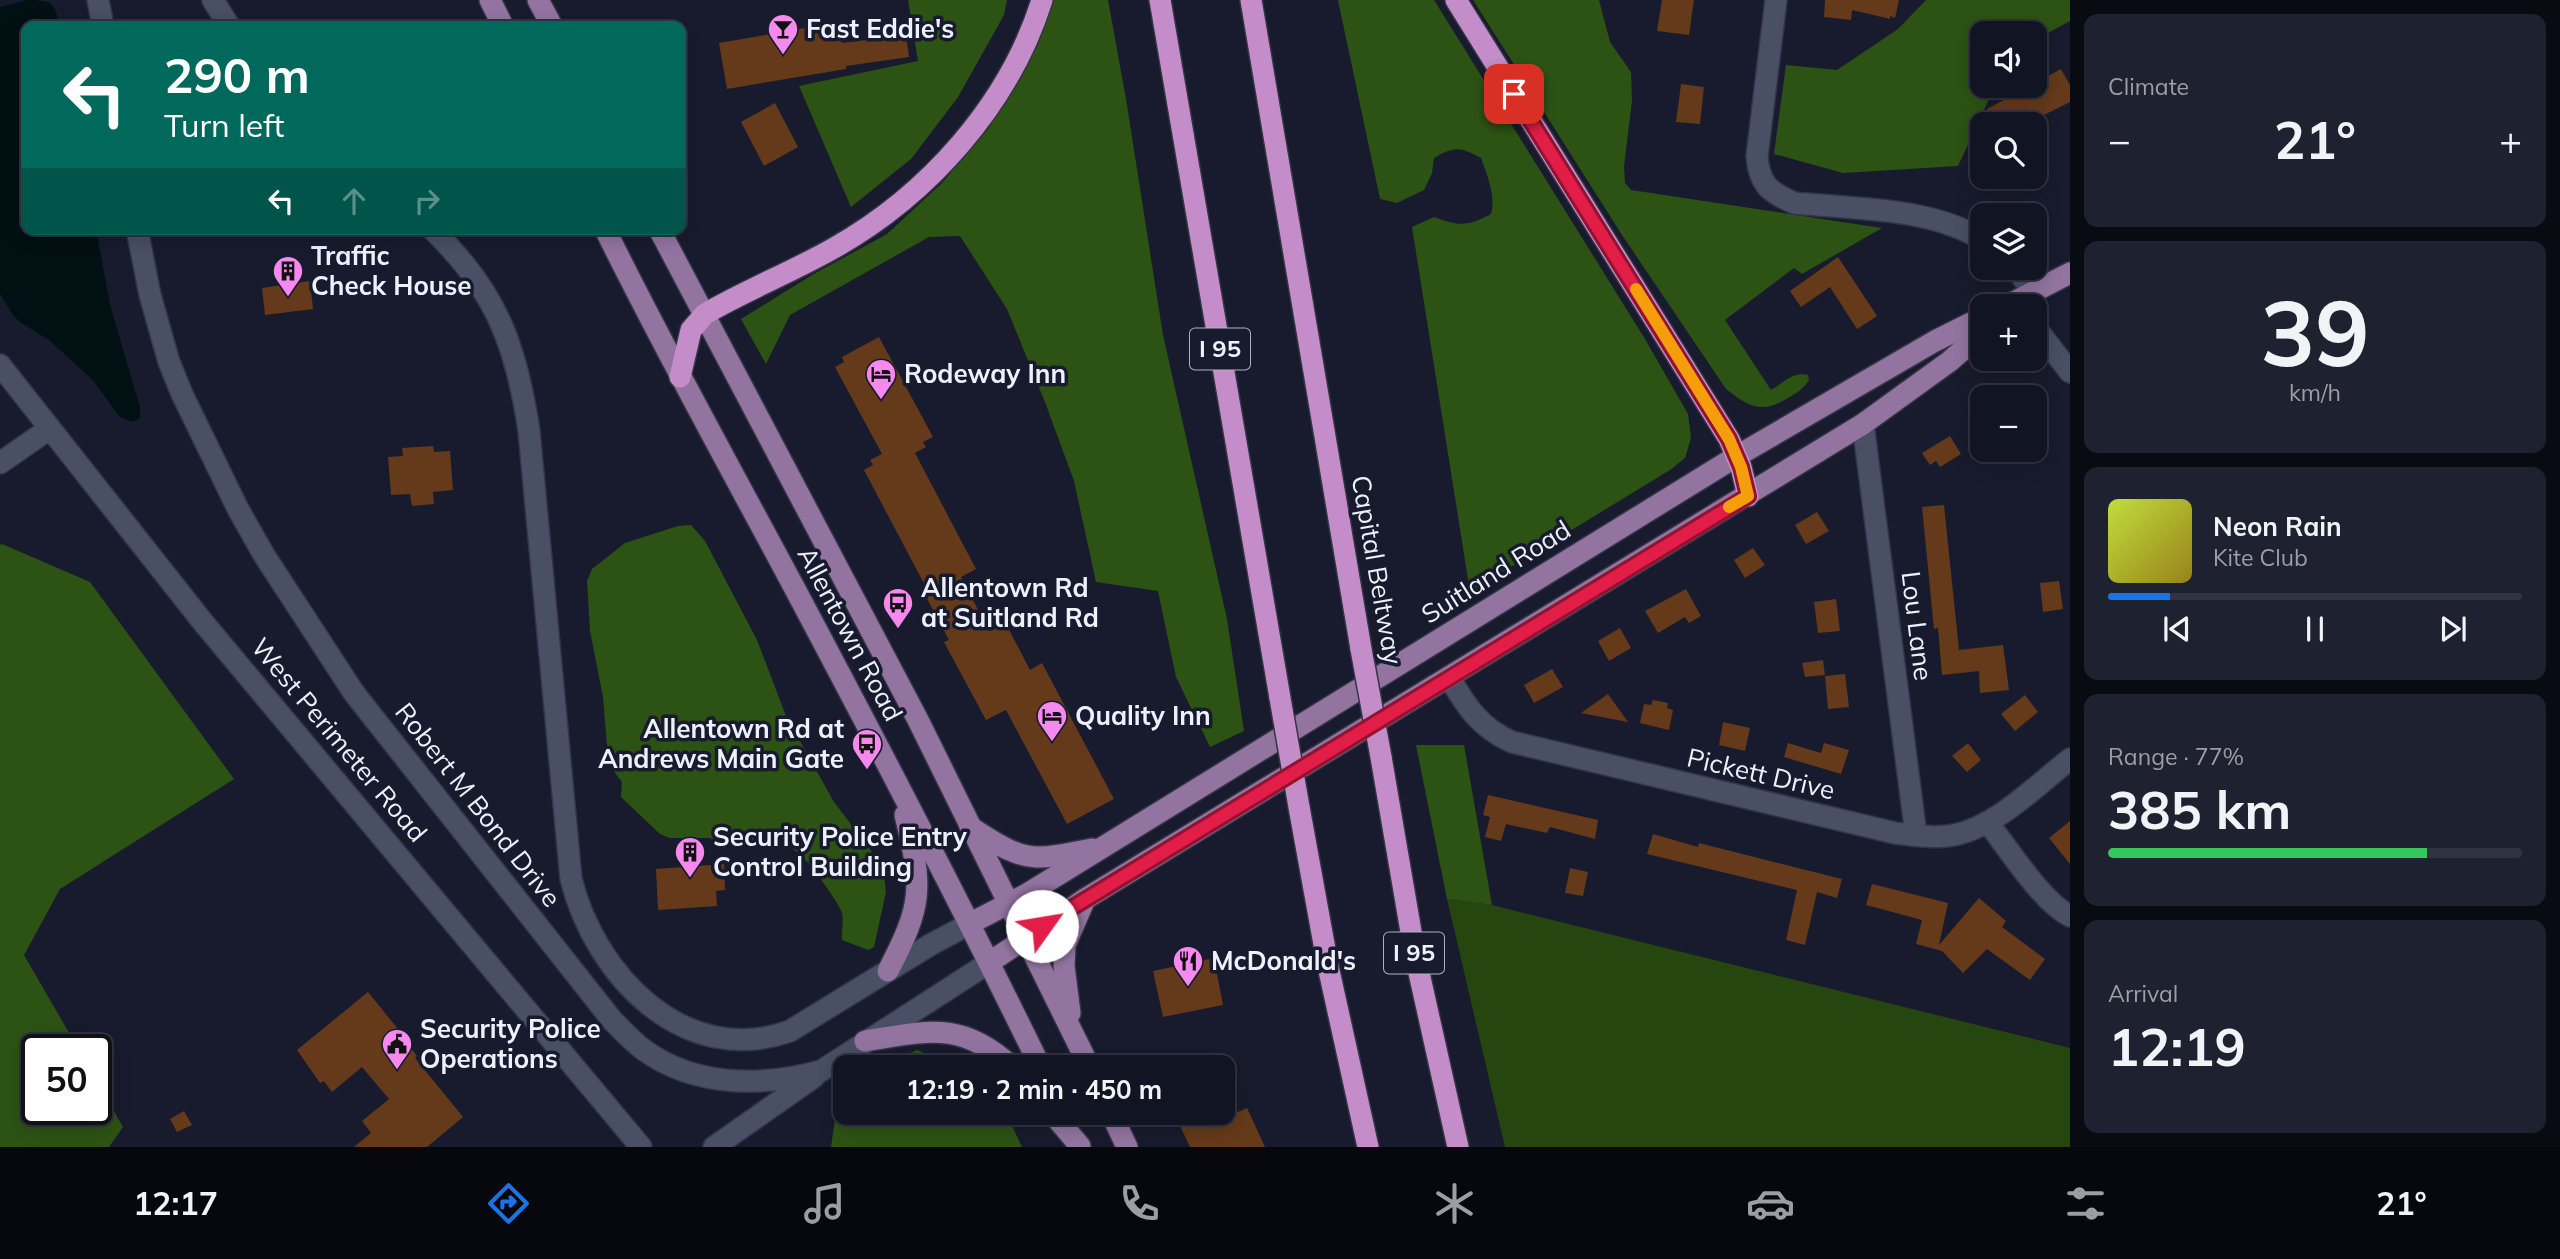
<!DOCTYPE html>
<meta charset="utf-8">
<style>
:root{--surface:#111422;--page:#1e212f;--text:#f1f3f6;--muted:#9c9ea5;--line:#303340;--accent:#1a73e8}
body{margin:0;font-family:Mulish,sans-serif;background:var(--page);color:var(--text);height:100vh;display:flex;flex-direction:column;font-size:26px;white-space:nowrap}
*{box-sizing:border-box;margin:0}
p{font-size:23px;color:var(--muted)}
.icon{flex:none;width:38px;height:38px;fill:none;stroke:currentColor;stroke-width:2;stroke-linecap:round;stroke-linejoin:round}
.map{position:relative;flex:1;overflow:hidden}
.sheet{display:flex;flex-direction:column;gap:14px;padding:14px;background:#090b13;width:490px}
.sheet>*{flex:none}
.guide{position:absolute;left:21px;top:21px;width:665px;height:214px;border-radius:14px;box-shadow:0 4px 18px #0003,0 0 0 2px var(--line);background:#00695c;color:#fff;overflow:hidden}
.tools{position:absolute;left:1970px;top:21px;display:grid;gap:14px}
.tools a{display:grid;place-items:center;width:77px;height:77px;border-radius:14px;background:var(--surface);box-shadow:0 4px 18px #0003,0 0 0 2px var(--line);font-size:35px}
.speed{position:absolute;left:21px;top:1034px;display:flex;gap:14px;font-size:35px;font-weight:700;text-align:center}
.speed>*{display:grid;place-content:center;width:91px;height:91px;border-radius:50%;background:var(--surface);box-shadow:0 4px 18px #0003,0 0 0 2px var(--line);line-height:1}
.speed .limit{border:4px solid #111;border-radius:10px;background:#fff;color:#111}
.pin{position:absolute;display:grid;place-items:center;width:60px;height:60px;color:#fff;margin:-30px;border-radius:14px;box-shadow:0 4px 10px #0006}
.me{position:absolute;width:77px;margin:-38px;rotate:58deg;stroke-linejoin:round;filter:drop-shadow(0 0 5px #0008)}
.turn{display:flex;align-items:center;gap:24px;height:147px;padding:0 28px;font-size:32px}
.turn .icon{width:91px;height:91px;stroke-width:2.5}
.turn b{display:block;font-size:49px;line-height:60px}
.lanes{display:flex;align-items:center;height:66px;padding:0 28px;background:#0003;justify-content:center;gap:35px;direction:ltr}
.lanes .off{opacity:.35}
.big{font-size:52px;font-weight:700;line-height:1.1}
.sheet .tile{flex:1;display:flex;flex-direction:column;justify-content:center;gap:10px;min-width:0;padding:0 24px;border-radius:14px;background:var(--page)}
.sheet .dial{align-items:center;gap:0}
.dial b{font-size:91px;line-height:1}
.song{display:flex;align-items:center;gap:21px}
.cover{width:84px;height:84px;border-radius:10px;background:linear-gradient(135deg,hsl(70 70% 55%),hsl(50 70% 35%))}
.played{height:7px;border-radius:4px;background:linear-gradient(90deg,var(--accent) 15%,var(--line) 15%)}
.keys{display:flex;justify-content:space-around;direction:ltr}
.heat{display:flex;justify-content:space-between;align-items:center;font-size:38px;direction:ltr}
.charge{height:10px;border-radius:5px;background:linear-gradient(90deg,#34c759 77%,var(--line) 0)}
.trip{position:absolute;left:833px;top:1055px;width:402px;height:70px;border-radius:14px;background:var(--surface);box-shadow:0 4px 18px #0003,0 0 0 2px var(--line);font-weight:700;line-height:70px;text-align:center}
.menu{display:flex;height:112px;justify-content:space-around;align-items:center;background:#07080e;color:var(--muted)}
.menu .icon{width:49px;height:49px}
.menu .selected{color:var(--accent)}
.menu b{font-size:32px;color:var(--text)}
main{display:flex;flex:1;min-height:0}
.map>svg:first-child{display:block}
</style>
<main>
<div class="map">
<svg width="2070" height="1147" viewBox="0 0 2070 1147">
<rect width="100%" height="100%" fill="#171b2d"/>
<!-- green -->
<polygon fill="#25470f" points="1447,899 1492,905 2070,1048 2070,1147 1505,1147"/>
<!-- forest -->
<g fill="#2d5314">
<polygon points="908,0 1007,0 1004,15 958,97 911,159 851,207 799,86 918,61"/>
<polygon points="1049,0 1108,0 1126,99 1163,335 1227,619 1244,731 1210,747 1176,677 1158,591 1096,582 1074,481 1045,402 1007,309 960,236 929,237 790,315 766,364 741,319 812,275 887,234 942,183 989,128 1039,32"/>
<path d="M1338,0H1434L1645,339L1688,414L1691,438L1685,458L1670,470L1470,592L1412,227L1434,217C1458,226 1467,227 1491,214C1496,196 1487,175 1481,158C1460,147 1456,146 1434,158L1432,173L1424,190L1397,203L1380,199Z"/>
<path d="M1473,0H1599L1610,42L1631,72L1632,100L1624,167L1625,183L1631,190L1882,228L1802,274L1794,268L1725,320L1771,390C1783,383 1793,371 1808,375L1809,380C1803,389 1797,393 1788,398C1761,415 1748,406 1726,389L1622,235Z"/>
<polygon points="1926,0 2070,0 2070,21 2035,40 2035,33 1983,33 1983,86 1995,86 1958,166 1843,173 1774,154 1786,65 1837,70 1898,29"/>
<path d="M691,525L705,541L757,640L786,716L834,802L872,852L884,875L886,892L874,947L868,950L842,940C841,932 844,921 842,913C838,903 831,894 825,885C803,853 778,825 737,848L709,838H670L660,834L621,797L622,782L612,769L608,757L603,697L590,631L587,581L592,569L625,543L678,526Z"/>
<polygon points="2,544 90,582 234,779 60,889 24,955 79,1050 37,1050 37,1110 96,1110 96,1080 123,1127 109,1147 0,1147 0,545"/>
<polygon points="1416,745 1464,745 1492,905 1447,899"/>
<polygon points="917,1050 956,1067 879,1067"/>
<polygon points="845,1088 845,1113 1006,1113 1022,1147 831,1147 839,1092"/>
</g>
<!-- water -->
<path fill="#011012" d="M27,0C50,0 56,2 59,26H26V229H96L110,305L140,407V418L133,422L120,417L92,379L49,340L20,322L12,314L0,294V7Z"/>
<!-- building -->
<g fill="#643a1a">
<polygon points="1662,0 1694,0 1689,35 1657,31"/>
<polygon points="1825,0 1899,0 1895,18 1890,16 1890,19 1852,10 1851,20 1824,17"/>
<polygon points="839,22 842,43 906,35 909,57 846,66 846,69 727,89 719,43"/>
<polygon points="2061,69 2070,85 2070,102 2026,124 1985,124 1987,109 2030,86 2035,86 2035,83"/>
<polygon points="1681,84 1704,87 1700,124 1676,122"/>
<polygon points="775,103 798,147 764,166 741,122"/>
<polygon points="1838,257 1877,316 1857,329 1830,287 1801,307 1790,291"/>
<polygon points="310,281 313,309 265,315 262,288"/>
<polygon points="879,337 933,437 923,442 926,447 915,453 976,569 961,577 989,631 1005,622 1030,670 1042,663 1114,799 1067,824 1006,710 986,720 944,642 949,640 925,595 929,593 864,470 873,465 870,460 882,454 835,367 844,362 842,357"/>
<polygon points="1950,436 1961,454 1940,467 1936,461 1930,465 1922,453"/>
<polygon points="433,446 434,452 450,451 453,490 433,492 434,504 412,506 410,494 391,495 388,457 403,456 402,448"/>
<polygon points="1944,505 1959,650 2003,645 2009,690 1980,693 1979,671 1942,675 1938,628 1934,629 1922,507"/>
<polygon points="1817,512 1829,531 1806,544 1795,525"/>
<polygon points="1753,548 1765,565 1745,578 1734,560"/>
<polygon points="2059,581 2063,609 2043,612 2040,583"/>
<polygon points="1686,589 1701,616 1689,623 1685,617 1658,633 1645,611"/>
<polygon points="1836,599 1840,631 1818,633 1814,602"/>
<polygon points="1620,628 1631,648 1609,661 1598,641"/>
<polygon points="1823,660 1825,675 1805,677 1802,663"/>
<polygon points="1552,669 1563,687 1534,703 1524,685"/>
<polygon points="1845,674 1849,707 1828,709 1825,676"/>
<polygon points="1608,694 1628,722 1581,713"/>
<polygon points="2025,695 2038,712 2015,731 2001,714"/>
<polygon points="1653,700 1668,703 1667,708 1673,710 1669,730 1640,723 1644,704 1651,705"/>
<polygon points="1723,722 1750,728 1745,751 1719,745"/>
<polygon points="1788,743 1821,753 1824,743 1849,750 1841,774 1784,757"/>
<polygon points="1968,743 1981,760 1967,772 1952,756"/>
<polygon points="1488,795 1598,820 1595,839 1550,827 1547,833 1506,824 1501,841 1485,837 1490,817 1483,815"/>
<polygon points="2070,821 2070,864 2049,838"/>
<polygon points="1653,834 1698,847 1699,843 1842,879 1837,898 1817,892 1805,945 1786,940 1797,890 1647,854"/>
<polygon points="724,864 725,890 716,891 717,906 658,910 656,869"/>
<polygon points="1570,868 1588,872 1583,896 1565,893"/>
<polygon points="1872,884 1948,903 1939,945 1979,898 2006,921 2002,927 2045,959 2030,980 1987,949 1963,973 1942,951 1916,944 1922,920 1866,905"/>
<polygon points="1214,958 1223,1005 1163,1017 1153,971"/>
<polygon points="368,992 402,1034 401,1036 417,1056 415,1058 463,1117 427,1147 354,1147 371,1133 362,1121 389,1099 362,1067 332,1092 324,1081 320,1083 297,1050"/>
<polygon points="1247,1108 1265,1147 1190,1147 1174,1113 1205,1113 1210,1124"/>
<polygon points="184,1111 192,1125 177,1132 170,1119"/>
</g>
<g fill="none" stroke-linecap="round" stroke-linejoin="round">
<!-- minor casing -->
<g stroke="#333544" stroke-width="24">
<g id="minor">
<polyline points="98,0 103,26"/>
<polyline points="213,0 229,26"/>
<path d="M1776,0L1757,156C1759,184 1769,192 1794,203C1854,209 1930,207 1983,240"/>
<path d="M137,229L150,295L169,362L182,394L238,509L264,555L354,693L612,1020C622,1030 632,1041 644,1050C695,1087 762,1087 821,1071L990,962"/>
<path d="M432,229C496,291 516,344 529,431L571,879C595,975 684,1069 790,1031L930,945L971,923"/>
<polyline points="2016,268 2033,292"/>
<polyline points="2035,327 2070,372"/>
<polyline points="0,365 202,621 641,1147"/>
<polyline points="1863,424 1916,835"/>
<polyline points="0,463 49,429"/>
<path d="M1449,677C1466,706 1480,728 1512,742L1895,833C1914,835 1935,839 1954,835C1996,827 2037,785 2070,759"/>
<path d="M1988,823C2009,849 2041,901 2070,916"/>
<polyline points="714,1147 814,1077"/>
</g>
</g>
<!-- major casing -->
<g stroke="#333544" stroke-width="24">
<g id="major">
<polyline points="490,0 503,26"/>
<polyline points="538,0 552,26"/>
<path d="M605,229C665,351 731,469 795,589C879,747 962,906 1041,1068"/>
<polyline points="659,229 918,720 1090,1068"/>
<polyline points="2006,306 2070,273"/>
<path d="M970,827C990,839 1012,856 1036,857C1054,858 1074,852 1092,849"/>
<polyline points="971,923 1027,894 1737,456 1935,341 1983,317"/>
<polyline points="990,962 1085,899 1863,424 1950,361 1983,332"/>
<path d="M888,971C923,904 923,888 905,815"/>
<polyline points="1070,1013 1064,966 1065,945 1085,899"/>
<path d="M865,1041C928,1031 962,1020 1013,1068"/>
<polyline points="1052,1113 1080,1146"/>
<polyline points="1111,1113 1127,1147"/>
</g>
</g>
<!-- highway casing -->
<g stroke="#333544" stroke-width="24">
<g id="highway">
<polyline points="1160,0 1280,698"/>
<polyline points="1251,0 1361,649"/>
<polyline points="1456,0 1729,439 1741,467 1748,496"/>
<path d="M680,377L691,330L705,314C746,290 792,272 834,248C928,195 1009,105 1042,0"/>
<polyline points="1381,757 1415,955 1458,1147"/>
<polyline points="1299,807 1328,966 1368,1147"/>
</g>
</g>
<!-- minor -->
<use href="#minor" stroke="#494f64" stroke-width="21"/>
<!-- major -->
<use href="#major" stroke="#9374a1" stroke-width="21"/>
<!-- highway -->
<use href="#highway" stroke="#c48dc9" stroke-width="21"/>
<!-- highway-bridge casing -->
<g stroke="#333544" stroke-width="24" stroke-linecap="butt">
<g id="highway-bridge">
<polyline points="1361,649 1381,757"/>
<polyline points="1280,698 1299,807"/>
</g>
</g>
<!-- highway-bridge -->
<use href="#highway-bridge" stroke="#c48dc9" stroke-width="21"/>
</g>
<g fill="none" stroke-linecap="round" stroke-linejoin="round">
<!-- route casing -->
<g stroke="#92132f" stroke-width="18">
<polyline id="route" points="1042,926 1748,496 1741,467 1729,439 1514,94"/>
</g>
<!-- route -->
<use href="#route" stroke="#e11d48" stroke-width="12"/>
<!-- slow -->
<polyline stroke="#f59e0b" stroke-width="12" points="1636,289 1729,439 1741,467 1748,496 1729,507"/>
</g>
<!-- icons -->
<defs>
<g id="bar-pin" transform="scale(1.575)"><path d="M0 17L-7.5 6A9.5 9.5 0 1 1 7.5 6Z" fill="#f589ee" stroke="#171b2d"/><path d="M-6-5H6L.8 .8V4.5H3.5V6h-7V4.5H-.8V.8Z" fill="#111"/></g>
<g id="building-pin" transform="scale(1.575)"><path d="M0 17L-7.5 6A9.5 9.5 0 1 1 7.5 6Z" fill="#f589ee" stroke="#171b2d"/><path d="M-4-6H4V6H1V3H-1V6H-4ZM-2.5-4.3h1.7v1.8h-1.7ZM.8-4.3h1.7v1.8H.8ZM-2.5-1h1.7V.8h-1.7ZM.8-1h1.7V.8H.8Z" fill="#111"/></g>
<g id="hotel-pin" transform="scale(1.575)"><path d="M0 17L-7.5 6A9.5 9.5 0 1 1 7.5 6Z" fill="#f589ee" stroke="#171b2d"/><path d="M-6-4.5h1.5V1H6V5H4.5V3h-9V5H-6ZM-4 0a1.8 1.8 0 1 1 3.6 0ZM.5 0V-2.5h3Q6-2.5 6 0Z" fill="#111"/></g>
<g id="bus-pin" transform="scale(1.575)"><path d="M0 17L-7.5 6A9.5 9.5 0 1 1 7.5 6Z" fill="#f589ee" stroke="#171b2d"/><path d="M-5-6H5V4H4V6H2V4H-2V6H-4V4H-5ZM-3.5-4V0h7V-4ZM-3.5 1.2v1.5H-2V1.2ZM2 1.2v1.5H3.5V1.2Z" fill="#111"/></g>
<g id="restaurant-pin" transform="scale(1.575)"><path d="M0 17L-7.5 6A9.5 9.5 0 1 1 7.5 6Z" fill="#f589ee" stroke="#171b2d"/><path d="M-5-6h1v4h1v-4h1v4h1v-4h1v5L-1.5 .5V6h-2V.5L-5-1ZM5-6V6H3V1.5H1.5Q1.5-4 5-6Z" fill="#111"/></g>
<g id="civic-pin" transform="scale(1.575)"><path d="M0 17L-7.5 6A9.5 9.5 0 1 1 7.5 6Z" fill="#f589ee" stroke="#171b2d"/><path d="M-.6-6.5H3V-4.5H.6V-3L4-1V1h2V6H-6V1h2V-1L-.6-3ZM-1.2 2.5V6h2.4V2.5Z" fill="#111"/></g>
</defs>
<g fill-rule="evenodd">
<use href="#bar-pin" x="783" y="29"/>
<use href="#building-pin" x="288" y="271"/>
<use href="#hotel-pin" x="881" y="374"/>
<use href="#bus-pin" x="898" y="603"/>
<use href="#hotel-pin" x="1052" y="716"/>
<use href="#bus-pin" x="867" y="744"/>
<use href="#building-pin" x="690" y="852"/>
<use href="#restaurant-pin" x="1188" y="961"/>
<use href="#civic-pin" x="397" y="1044"/>
</g>
<g text-anchor="middle" stroke-width="7" stroke-linejoin="round" paint-order="stroke">
<!-- shield labels -->
<g fill="#171b2d" stroke="#adb1bf" stroke-width="2">
<rect x="1190" y="328.5" width="60" height="41" rx="5"/>
<rect x="1384" y="932.5" width="60" height="41" rx="5"/>
</g>
<g font-size="24" font-weight="bold" fill="#edf1fe">
<text x="1220" y="357">I 95</text>
<text x="1414" y="961">I 95</text>
</g>
<!-- poi labels -->
<g font-size="26" font-weight="bold" fill="#edf1fe" stroke="#171b2d" text-anchor="start">
<text x="806" y="38">Fast Eddie's</text>
<text x="311" y="265">Traffic<tspan x="311" dy="30">Check House</tspan></text>
<text x="904" y="383">Rodeway Inn</text>
<text x="921" y="597">Allentown Rd<tspan x="921" dy="30">at Suitland Rd</tspan></text>
<text x="1075" y="725">Quality Inn</text>
<text x="844" y="738" text-anchor="end">Allentown Rd at<tspan x="844" dy="30">Andrews Main Gate</tspan></text>
<text x="713" y="846">Security Police Entry<tspan x="713" dy="30">Control Building</tspan></text>
<text x="1211" y="970">McDonald's</text>
<text x="420" y="1038">Security Police<tspan x="420" dy="30">Operations</tspan></text>
</g>
<!-- street labels -->
<g font-size="26" fill="#edf1fe" stroke="#171b2d">
<text transform="translate(1377 570) rotate(80)" y="9">Capital Beltway</text>
<text transform="translate(1496 572) rotate(-32)" y="9">Suitland Road</text>
<text transform="translate(1917 626) rotate(83)" y="9">Lou Lane</text>
<text transform="translate(850 634) rotate(62)" y="9">Allentown Road</text>
<text transform="translate(339 740) rotate(50)" y="9">West Perimeter Road</text>
<text transform="translate(1761 774) rotate(13)" y="9">Pickett Drive</text>
<text transform="translate(478 805) rotate(52)" y="9">Robert M Bond Drive</text>
</g>
</g>
</svg>
<div class="tools">
<a><svg class="icon" aria-label="sound" viewBox="0 0 24 24"><path d="M4 9h4l5-4v14l-5-4H4zM17 9q2 3 0 6"/></svg></a>
<a><svg class="icon" aria-label="search" viewBox="0 0 24 24"><circle cx="10" cy="10" r="6"/><path d="M15 15l6 6"/></svg></a>
<a><svg class="icon" aria-label="layers" viewBox="0 0 24 24"><path d="M12 4l9 5-9 5-9-5zM3 14l9 5 9-5"/></svg></a>
<a>+</a>
<a>−</a>
</div>
<div class="speed"><div class="limit">50</div></div>
<div class="pin" style="left:1514px;top:94px;background:#d93025"><svg class="icon" aria-label="arrive" viewBox="0 0 24 24"><path d="M6 21V4h12l-3 4 3 4H6"/></svg></div>
<svg class="me" style="left:1042px;top:926px" viewBox="-20 -20 40 40"><circle r="19" fill="#fff"/><path d="M0-13L10 11 0 6-10 11z" fill="#e11d48"/></svg>
<div class="trip">12:19 · 2 min · 450 m</div>
<div class="guide">
<div class="turn"><svg class="icon" aria-label="left" viewBox="0 0 24 24"><path d="M17 20v-9H6M10 6l-5 5 5 5"/></svg><div><b>290 m</b>Turn left</div></div>
<div class="lanes"><svg class="icon" aria-label="left" viewBox="0 0 24 24"><path d="M17 20v-9H6M10 6l-5 5 5 5"/></svg><svg class="icon off" aria-label="ahead" viewBox="0 0 24 24"><path d="M12 20V5M6 11l6-6 6 6"/></svg><svg class="icon off" aria-label="right" viewBox="0 0 24 24"><path d="M7 20v-9h11M14 6l5 5-5 5"/></svg></div>
</div>
</div>
<section class="sheet">
<div class="tile"><p>Climate</p>
<div class="heat"><a>−</a><b class="big">21°</b><a>+</a></div>
</div>
<div class="tile dial"><b>39</b><p>km/h</p></div>
<div class="tile">
<div class="song"><i class="cover"></i><div><b>Neon Rain</b><p>Kite Club</p></div></div>
<div class="played"></div>
<div class="keys"><svg class="icon" aria-label="previous" viewBox="0 0 24 24"><path d="M18 5L8 12l10 7zM5 5v14"/></svg><svg class="icon" aria-label="pause" viewBox="0 0 24 24"><path d="M8 5v14M16 5v14"/></svg><svg class="icon" aria-label="next" viewBox="0 0 24 24"><path d="M6 5l10 7-10 7zM19 5v14"/></svg></div>
</div>
<div class="tile"><p>Range · 77%</p><b class="big">385 km</b><div class="charge"></div></div>
<div class="tile"><p>Arrival</p><b class="big">12:19</b></div>
</section>
</main>
<nav class="menu">
<b>12:17</b>
<svg class="icon selected" aria-label="directions" viewBox="0 0 24 24"><path d="M12 3l9 9-9 9-9-9zM9 14v-3h6M13 9l2 2-2 2"/></svg>
<svg class="icon" aria-label="music" viewBox="0 0 24 24"><path d="M9 18V5l10-2v13"/><circle cx="6" cy="18" r="3"/><circle cx="16" cy="16" r="3"/></svg>
<svg class="icon" aria-label="phone" viewBox="0 0 24 24"><path d="M5 4h4l2 5-3 2q2 4 5 5l2-3 5 2v4C11 20 4 13 5 4z"/></svg>
<svg class="icon" aria-label="climate" viewBox="0 0 24 24"><path d="M12 3v18M4 7l16 10M4 17L20 7"/></svg>
<svg class="icon" aria-label="car" viewBox="0 0 24 24"><path d="M5 17H2v-5l4-1 3-4h7l3 4 3 1v5h-3M9 17h6M6 11h13"/><circle cx="7" cy="17" r="2"/><circle cx="17" cy="17" r="2"/></svg>
<svg class="icon" aria-label="filters" viewBox="0 0 24 24"><path d="M4 7h16M4 17h16"/><circle cx="9" cy="7" r="2"/><circle cx="15" cy="17" r="2"/></svg>
<b>21°</b>
</nav>
